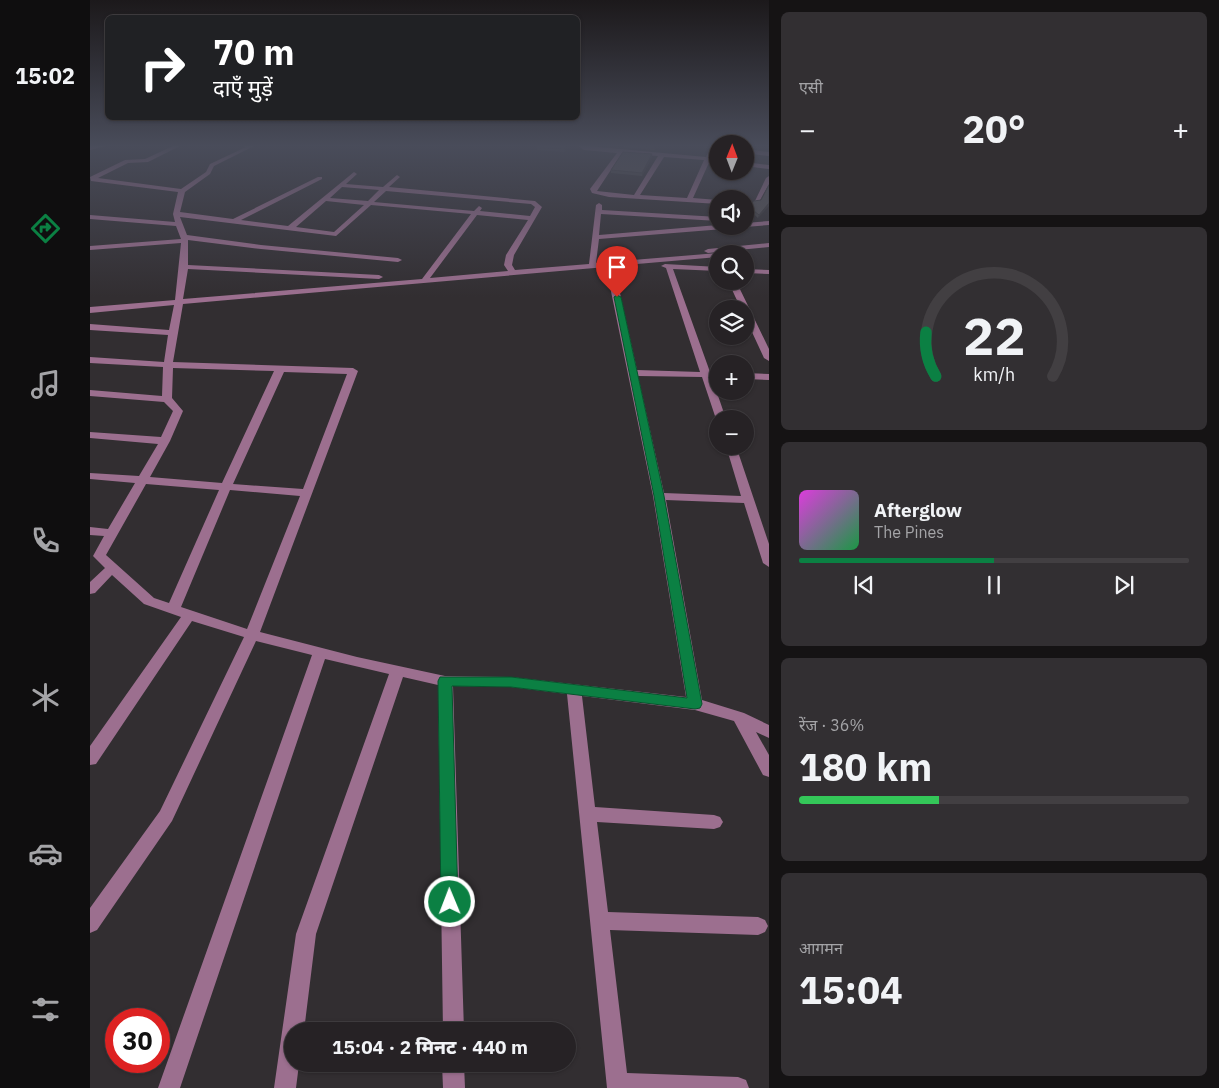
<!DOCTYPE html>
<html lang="hi">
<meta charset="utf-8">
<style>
:root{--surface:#262225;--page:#322f32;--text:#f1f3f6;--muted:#a4a4a7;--line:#423f42;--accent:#0b8043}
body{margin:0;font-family:"IBM Plex Sans","Noto Sans Devanagari",sans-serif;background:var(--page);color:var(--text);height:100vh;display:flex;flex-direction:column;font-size:19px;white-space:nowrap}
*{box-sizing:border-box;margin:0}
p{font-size:16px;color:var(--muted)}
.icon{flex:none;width:28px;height:28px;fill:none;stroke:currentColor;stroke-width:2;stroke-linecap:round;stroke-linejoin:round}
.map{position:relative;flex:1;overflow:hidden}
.details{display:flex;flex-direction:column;gap:12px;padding:12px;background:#151314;width:450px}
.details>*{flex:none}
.banner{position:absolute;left:15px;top:15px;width:475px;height:105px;border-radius:8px;box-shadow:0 1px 4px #0004,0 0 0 1px var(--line);background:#202124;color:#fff;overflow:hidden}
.needle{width:32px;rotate:1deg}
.tools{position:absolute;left:619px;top:135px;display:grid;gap:10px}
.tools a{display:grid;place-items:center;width:45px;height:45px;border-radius:50%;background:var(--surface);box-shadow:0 1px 4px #0004,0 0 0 1px var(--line);font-size:25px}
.speed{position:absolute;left:15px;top:1008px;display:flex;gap:10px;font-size:25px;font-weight:700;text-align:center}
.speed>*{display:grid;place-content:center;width:65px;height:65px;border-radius:50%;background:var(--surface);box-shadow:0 1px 4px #0004,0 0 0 1px var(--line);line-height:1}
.speed .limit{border:8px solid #d22;background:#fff;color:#111}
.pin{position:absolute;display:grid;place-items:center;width:42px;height:42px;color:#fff;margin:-51px -21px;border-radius:50% 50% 50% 0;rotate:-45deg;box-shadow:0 0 5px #0007}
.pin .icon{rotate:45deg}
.me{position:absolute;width:55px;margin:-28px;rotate:359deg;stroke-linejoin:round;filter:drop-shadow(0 0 4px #0008)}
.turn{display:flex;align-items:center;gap:18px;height:105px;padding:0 25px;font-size:22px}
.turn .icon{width:65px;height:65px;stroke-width:2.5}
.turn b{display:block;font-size:35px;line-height:42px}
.big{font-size:38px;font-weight:800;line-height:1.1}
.details .tile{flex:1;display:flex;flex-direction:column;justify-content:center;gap:8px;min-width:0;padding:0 18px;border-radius:8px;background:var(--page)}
.details .dial{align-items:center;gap:0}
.dial svg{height:130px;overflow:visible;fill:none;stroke:var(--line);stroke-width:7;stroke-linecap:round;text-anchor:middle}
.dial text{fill:var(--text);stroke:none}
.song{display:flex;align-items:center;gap:15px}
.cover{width:60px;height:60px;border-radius:8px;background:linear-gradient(135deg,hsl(300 70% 55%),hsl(140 70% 35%))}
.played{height:5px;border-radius:2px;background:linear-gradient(90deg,var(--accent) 50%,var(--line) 50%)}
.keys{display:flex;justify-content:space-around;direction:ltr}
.heat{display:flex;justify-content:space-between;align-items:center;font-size:28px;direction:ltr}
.charge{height:8px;border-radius:4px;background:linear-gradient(90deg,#34c759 36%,var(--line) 0)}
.trip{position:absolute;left:194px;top:1022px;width:292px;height:50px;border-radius:25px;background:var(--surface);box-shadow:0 1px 4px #0004,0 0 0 1px var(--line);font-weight:800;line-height:50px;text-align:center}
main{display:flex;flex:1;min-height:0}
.dock{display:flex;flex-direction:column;width:90px;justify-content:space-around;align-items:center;background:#0f0e0f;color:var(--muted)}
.dock .icon{width:35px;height:35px}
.dock .current{color:var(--accent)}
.dock b{font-size:22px;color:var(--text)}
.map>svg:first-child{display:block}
</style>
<main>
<nav class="dock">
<b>15:02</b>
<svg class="icon current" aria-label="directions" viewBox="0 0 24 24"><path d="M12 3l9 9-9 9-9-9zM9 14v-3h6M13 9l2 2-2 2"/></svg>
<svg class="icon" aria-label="music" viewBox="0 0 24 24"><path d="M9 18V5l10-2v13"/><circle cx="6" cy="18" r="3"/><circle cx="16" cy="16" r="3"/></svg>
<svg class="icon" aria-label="phone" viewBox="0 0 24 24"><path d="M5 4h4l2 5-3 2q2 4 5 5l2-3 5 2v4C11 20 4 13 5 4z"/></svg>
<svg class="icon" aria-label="climate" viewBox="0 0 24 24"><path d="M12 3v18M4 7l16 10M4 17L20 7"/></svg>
<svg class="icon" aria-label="car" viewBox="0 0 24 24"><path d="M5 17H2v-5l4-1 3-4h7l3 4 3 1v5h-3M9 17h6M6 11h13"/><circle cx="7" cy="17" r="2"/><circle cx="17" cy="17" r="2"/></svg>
<svg class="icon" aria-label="filters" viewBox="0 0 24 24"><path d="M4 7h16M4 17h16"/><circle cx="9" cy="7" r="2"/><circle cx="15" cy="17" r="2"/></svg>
</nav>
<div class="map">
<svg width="679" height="1088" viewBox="0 0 679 1088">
<rect width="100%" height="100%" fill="#322e31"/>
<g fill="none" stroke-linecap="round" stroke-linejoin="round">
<!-- minor -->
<g fill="#9c6f8f" fill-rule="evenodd">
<polygon points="9,145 19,145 0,150 0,146"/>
<path d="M85,145H92L58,162L38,163L8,178L91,189L116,172L120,164L156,147L153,145H166L124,166L120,174L95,192L90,212L143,219L228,177H232V179L151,220L198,226L264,172L267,174L256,184L293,187L307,175L310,177L299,187L445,201L452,207L424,255L422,265L425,270L499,264L506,205L509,203L512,205V210L628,217V221L511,214L509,235L628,225L649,226L646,228L509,239L506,263L628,253L631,254H628V257L524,266L547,370L610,372L576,268L571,266L575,264L628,267V271L583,269L620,372H628V378H622L636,419H628V421L626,419L612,377L548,376L574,493L651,496L636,446H646L679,544V567L673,563L654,503L576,500L612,700L654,713L679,725V738L666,732L679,755V777L673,775L644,721L605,710L492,696L505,807L624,815L630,817L633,822L630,827L624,829L507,822L518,912L668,917L675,920L678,926L675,932L668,935L520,930L537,1073L648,1077L656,1080L659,1088H517L477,694L421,687L363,686L374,1031H353L348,685L313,677L226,934L214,1031H202V1064H209L206,1088H184L206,934L299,674L235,659L90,1088H68L222,655L166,641L82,821L7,930L0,933V908L70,811L154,637L102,621L6,764L0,765V746L91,617L54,604L22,575L5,593L0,594V582L15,568L3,556L14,536L0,535V527L18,529L45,483L0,479V473L49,476L68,444L0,438V432L71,437L83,411L74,402L0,396V390L72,396L73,367L0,363V357L74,362L78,335L0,330V324L79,330L84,305L0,313V307L85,300L91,243L0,250V246L91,239L86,226L0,219V215L85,222L83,214L88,192L1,181L0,177L35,160L55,159ZM252,187L289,190L278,201L240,198ZM296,191L441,204L445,207L440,216L390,211L392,208L389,206L384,211L284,202ZM236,201L274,205L244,232L206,227ZM281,205L381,214L332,279L93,299L98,269L289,279L293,277L289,275L98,265V240L171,249L308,262L312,260L308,258L171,245L97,235L90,217L246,236ZM387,215L438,220L416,255L414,265L418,271L340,278ZM516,267L563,496L596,697L421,677L355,676L267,657L170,632L268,371L263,368L83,362L93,304ZM83,368L184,371L132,483L60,477L80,441L93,411L82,398ZM194,372L257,374L213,489L143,484ZM56,484L129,490L79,603L64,598L16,555ZM140,490L210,496L157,629L91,607Z"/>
<path d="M487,145L616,157L621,145H627L603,198L628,200V204L519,197L502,193L500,189L527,153L494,150ZM532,153L568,156L544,195L507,191ZM574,157L614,160L597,198L550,195Z"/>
<polygon points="655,149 679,152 679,156 655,153"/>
<polygon points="655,162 679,165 679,169 655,166"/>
<polygon points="679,176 679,184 669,202 664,203 676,178"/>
<polygon points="679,221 679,225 655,227 652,226 655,226 655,223"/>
<polygon points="679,243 679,247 618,253 614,251 618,249"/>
<polygon points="655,269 679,270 679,274 655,273"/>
<polygon points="638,281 646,281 679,349 679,361 674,358 655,317 655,309 651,309"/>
<polygon points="655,373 679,374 679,380 655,379"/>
<polygon points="352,1064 374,1064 375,1088 353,1088"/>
</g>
</g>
<!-- wall -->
<g fill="#494748">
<polygon points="449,145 479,145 474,152 447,150 447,147"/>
<polygon points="533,145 566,145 564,150 533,147"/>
<polygon points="562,157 552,176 521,173 521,170"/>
<polygon points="679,185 668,218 659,210 659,207 671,200"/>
</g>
<!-- shaded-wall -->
<g fill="#3c393b">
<polygon points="478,145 479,145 474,152 474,149"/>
<polygon points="562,154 562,157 552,176 552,173"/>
<polygon points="679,203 679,206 668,218 669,215"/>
</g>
<!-- building -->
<g fill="#555254" stroke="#3c393b">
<polygon points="449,145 478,145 474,149 447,147"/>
<polygon points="534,145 565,145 564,147"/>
<polygon points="533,152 562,154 552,173 521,170"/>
<polygon points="679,185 679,203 669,215 659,207 664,201 671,200"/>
</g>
<!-- sky -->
<linearGradient id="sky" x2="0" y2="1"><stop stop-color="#1c191b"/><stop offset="0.49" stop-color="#494c5a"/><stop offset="1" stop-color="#494c5a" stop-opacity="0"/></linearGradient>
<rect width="679" height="297" fill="url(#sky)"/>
<!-- route -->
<polygon fill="#0b8043" stroke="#07532c" points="527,295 531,297 574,496 612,704 610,708 605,709 421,687 362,686 368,902 366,908 360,910 354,908 351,902 348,681 350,677 421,677 597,698 564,496 524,297"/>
</svg>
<div class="tools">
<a><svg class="needle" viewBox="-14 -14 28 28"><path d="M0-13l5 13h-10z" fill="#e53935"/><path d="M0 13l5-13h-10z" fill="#a4a4a7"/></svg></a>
<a><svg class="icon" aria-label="sound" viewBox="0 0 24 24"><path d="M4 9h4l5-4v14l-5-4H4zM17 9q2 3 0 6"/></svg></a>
<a><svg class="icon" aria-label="search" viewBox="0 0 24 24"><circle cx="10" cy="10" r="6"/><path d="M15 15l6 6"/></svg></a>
<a><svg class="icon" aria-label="layers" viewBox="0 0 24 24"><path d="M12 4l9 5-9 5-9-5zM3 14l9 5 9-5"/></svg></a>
<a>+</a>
<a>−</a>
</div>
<div class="speed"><div class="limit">30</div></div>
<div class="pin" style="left:527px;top:297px;background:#d93025"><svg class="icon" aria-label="arrive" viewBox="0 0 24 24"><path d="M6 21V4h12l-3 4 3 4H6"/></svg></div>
<svg class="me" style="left:360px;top:902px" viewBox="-20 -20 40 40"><circle r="17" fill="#0b8043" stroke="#fff" stroke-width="3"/><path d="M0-11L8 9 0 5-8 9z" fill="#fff"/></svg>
<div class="trip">15:04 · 2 मिनट · 440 m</div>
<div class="banner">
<div class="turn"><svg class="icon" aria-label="right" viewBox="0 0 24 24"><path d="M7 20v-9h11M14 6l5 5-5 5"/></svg><div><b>70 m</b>दाएँ मुड़ें</div></div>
</div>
</div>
<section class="details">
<div class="tile"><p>एसी</p>
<div class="heat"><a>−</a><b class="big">20°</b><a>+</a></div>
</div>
<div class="tile dial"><svg viewBox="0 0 100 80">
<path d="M14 69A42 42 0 1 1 86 69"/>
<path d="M14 69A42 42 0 0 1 8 42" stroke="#0b8043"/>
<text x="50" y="56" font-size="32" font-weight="700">22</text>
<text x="50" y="72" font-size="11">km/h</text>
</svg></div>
<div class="tile">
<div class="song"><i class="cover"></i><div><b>Afterglow</b><p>The Pines</p></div></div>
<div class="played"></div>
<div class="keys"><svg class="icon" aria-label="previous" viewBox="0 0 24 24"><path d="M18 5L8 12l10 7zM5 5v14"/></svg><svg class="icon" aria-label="pause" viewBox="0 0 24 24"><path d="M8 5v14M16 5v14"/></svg><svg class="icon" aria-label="next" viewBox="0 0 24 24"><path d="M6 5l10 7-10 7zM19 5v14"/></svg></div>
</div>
<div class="tile"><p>रेंज · 36%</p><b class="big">180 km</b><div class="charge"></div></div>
<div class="tile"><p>आगमन</p><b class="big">15:04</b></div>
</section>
</main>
